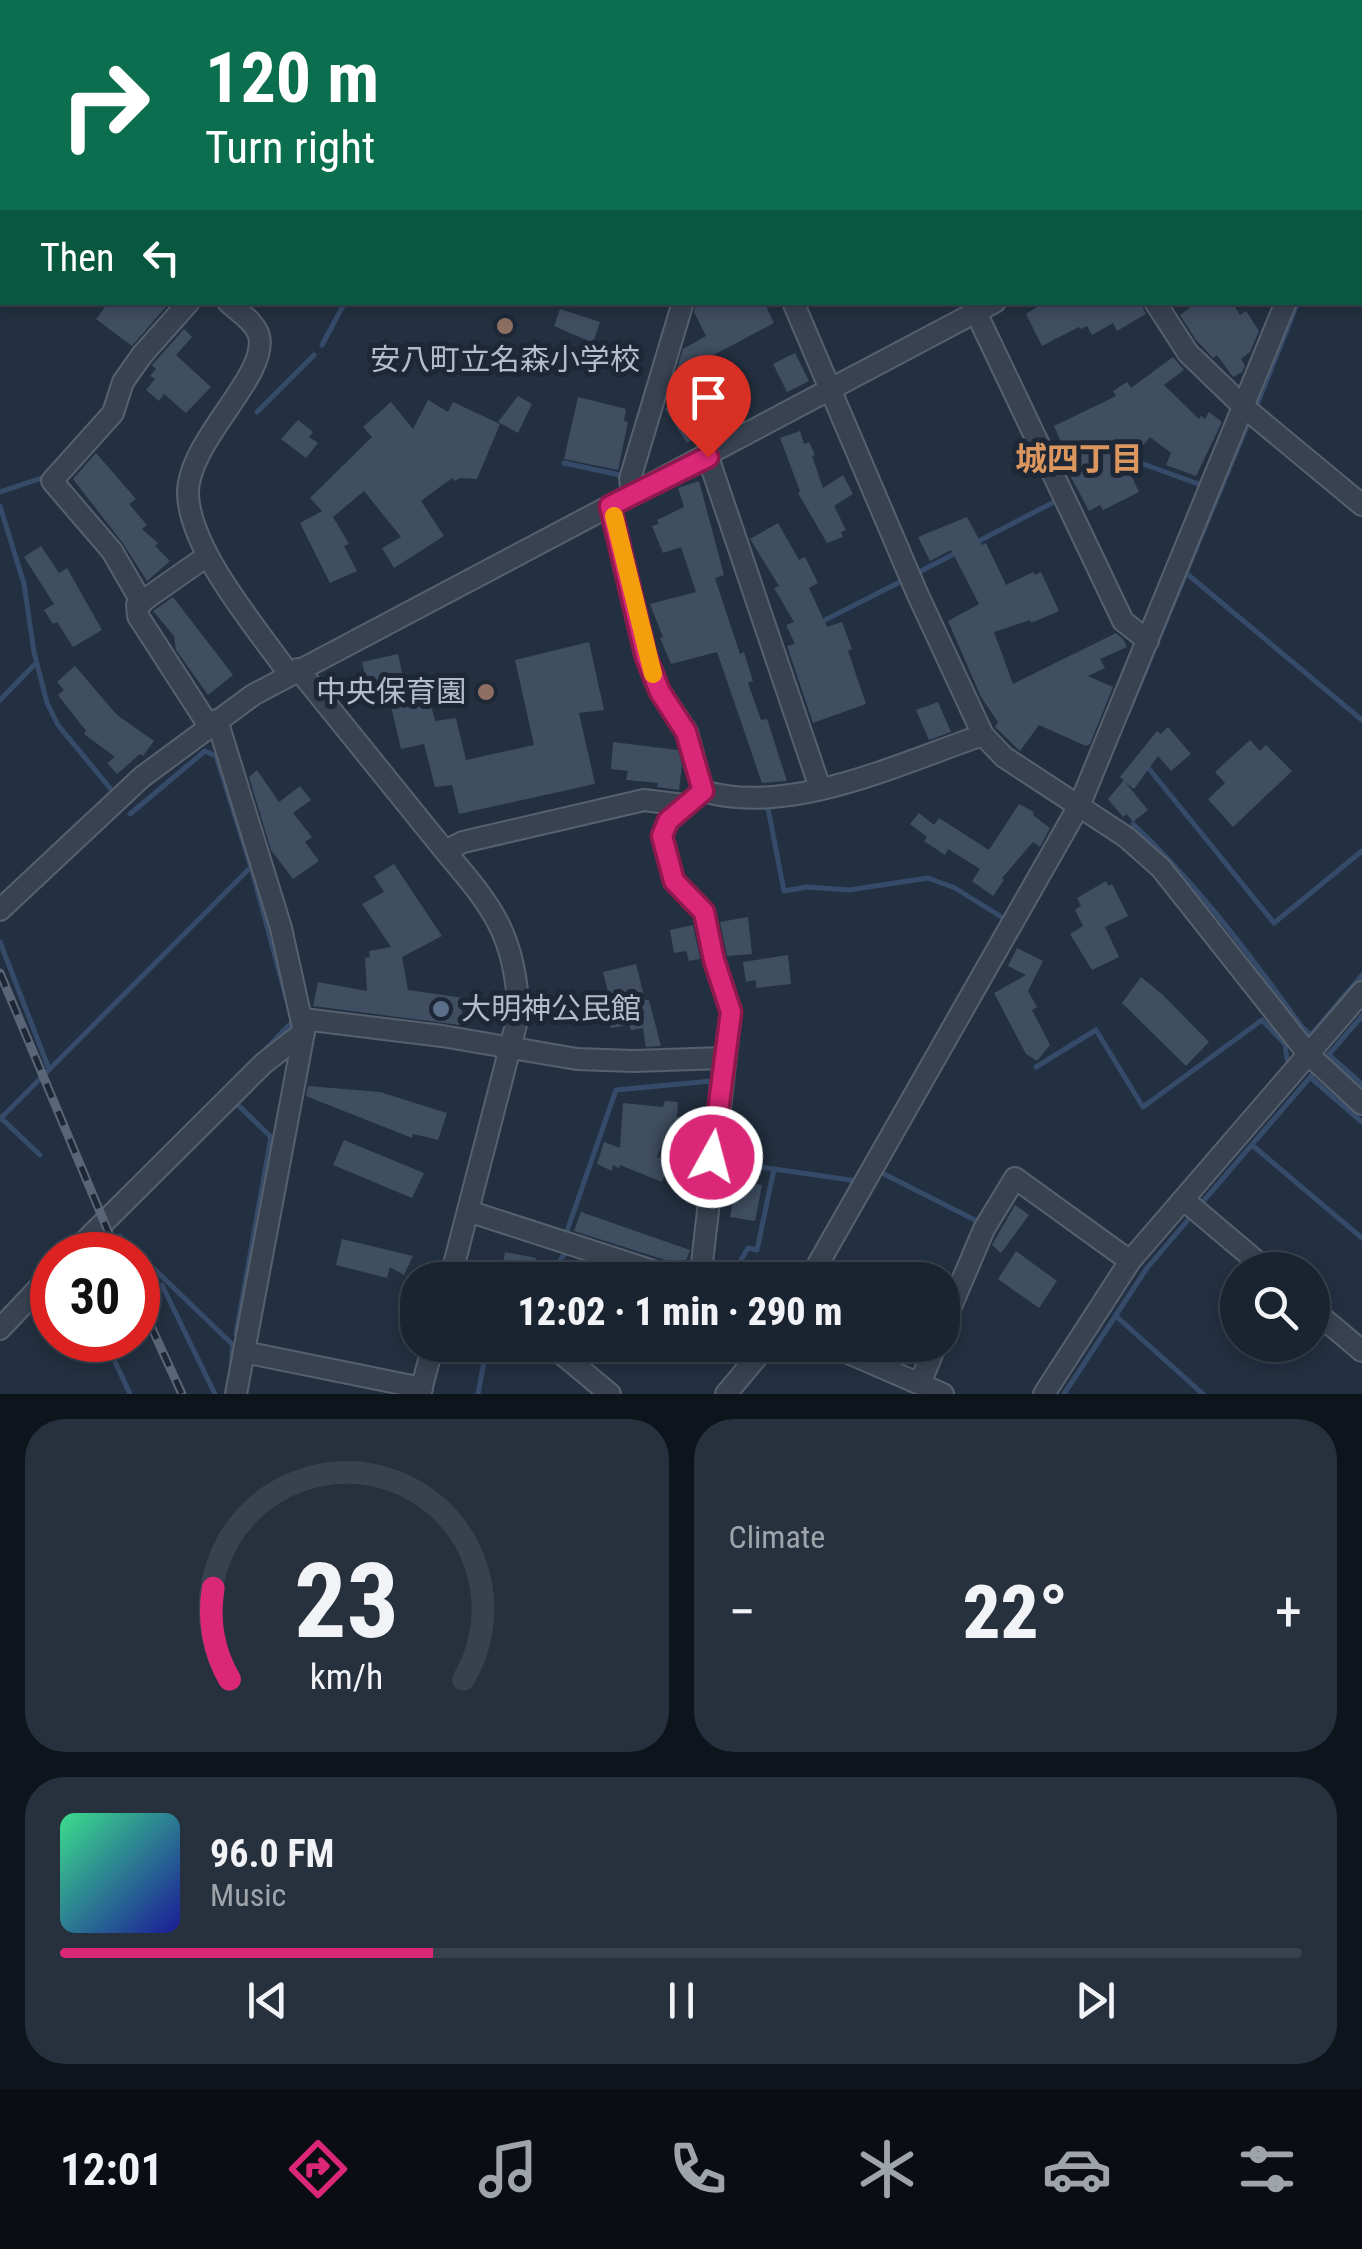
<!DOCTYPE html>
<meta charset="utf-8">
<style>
:root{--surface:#1a2431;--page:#27303d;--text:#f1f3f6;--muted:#9fa4ab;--line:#38414d;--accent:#db2777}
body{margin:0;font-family:"Roboto Condensed","Noto Sans JP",sans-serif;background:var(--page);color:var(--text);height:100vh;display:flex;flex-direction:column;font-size:38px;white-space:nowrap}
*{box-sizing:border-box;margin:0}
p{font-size:32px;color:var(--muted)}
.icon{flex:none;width:55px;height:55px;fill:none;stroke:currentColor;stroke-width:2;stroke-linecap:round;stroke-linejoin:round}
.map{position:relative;height:1394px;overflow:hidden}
.panel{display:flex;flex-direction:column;gap:25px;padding:25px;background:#0e141b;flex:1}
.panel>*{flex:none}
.top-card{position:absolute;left:0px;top:0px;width:1362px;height:305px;box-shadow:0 5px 15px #0003,0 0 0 2px var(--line);background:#0b6e4f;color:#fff;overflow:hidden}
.controls{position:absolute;left:1220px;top:1252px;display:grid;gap:20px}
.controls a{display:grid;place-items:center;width:110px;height:110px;border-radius:50%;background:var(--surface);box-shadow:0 5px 15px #0003,0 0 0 2px var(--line);font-size:50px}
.speed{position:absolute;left:30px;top:1232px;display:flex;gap:20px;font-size:50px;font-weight:700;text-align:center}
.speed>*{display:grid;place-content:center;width:130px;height:130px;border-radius:50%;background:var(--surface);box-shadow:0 5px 15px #0003,0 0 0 2px var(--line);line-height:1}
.speed .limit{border:15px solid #d22;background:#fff;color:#111}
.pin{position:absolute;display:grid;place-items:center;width:85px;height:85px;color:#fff;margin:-102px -42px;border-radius:50% 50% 50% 0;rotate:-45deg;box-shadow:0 0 10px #0007}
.pin .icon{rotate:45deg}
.me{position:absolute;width:110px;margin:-55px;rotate:7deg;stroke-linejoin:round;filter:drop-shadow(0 0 8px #0008)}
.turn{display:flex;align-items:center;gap:35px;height:210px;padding:0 40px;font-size:45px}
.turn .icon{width:130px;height:130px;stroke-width:2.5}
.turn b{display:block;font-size:70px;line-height:85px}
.then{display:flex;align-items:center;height:95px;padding:0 40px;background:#0003;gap:20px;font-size:38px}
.big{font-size:75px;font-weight:800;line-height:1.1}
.panel .widget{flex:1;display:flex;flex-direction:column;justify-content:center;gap:15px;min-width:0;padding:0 35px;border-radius:40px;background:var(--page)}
.panel .dial{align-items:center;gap:0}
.dial svg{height:260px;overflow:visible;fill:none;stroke:var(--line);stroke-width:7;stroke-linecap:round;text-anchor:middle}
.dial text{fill:var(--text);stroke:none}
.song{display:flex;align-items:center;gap:30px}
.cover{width:120px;height:120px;border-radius:15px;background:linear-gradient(135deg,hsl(150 70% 55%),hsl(240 70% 35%))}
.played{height:10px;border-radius:5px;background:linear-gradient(90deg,var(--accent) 30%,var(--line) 30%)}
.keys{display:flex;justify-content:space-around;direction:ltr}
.heat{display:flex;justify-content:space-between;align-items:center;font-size:55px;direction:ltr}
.panel .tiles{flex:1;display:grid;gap:25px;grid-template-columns:1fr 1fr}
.widget:last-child{grid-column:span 2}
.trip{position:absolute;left:400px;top:1262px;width:560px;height:100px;border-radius:40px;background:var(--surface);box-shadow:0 5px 15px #0003,0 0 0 2px var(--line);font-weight:800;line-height:100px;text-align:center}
.dock{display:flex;height:160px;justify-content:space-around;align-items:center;background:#0a0e14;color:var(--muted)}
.dock .icon{width:70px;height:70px}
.dock .on{color:var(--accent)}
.dock b{font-size:45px;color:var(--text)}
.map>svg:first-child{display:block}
</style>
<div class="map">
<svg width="1362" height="1394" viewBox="0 0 1362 1394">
<rect width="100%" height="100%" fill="#233041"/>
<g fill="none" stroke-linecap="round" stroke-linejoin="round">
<!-- stream -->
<g stroke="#364b69" stroke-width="5">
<polyline points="1089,2 1094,0"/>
<polyline points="1360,146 1362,141"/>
<polyline points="0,240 2,236"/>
<polyline points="1360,293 1362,295"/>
<polyline points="322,345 345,302"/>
<polyline points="1257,405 1298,302"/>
<polyline points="257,412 314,355"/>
<polyline points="564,463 620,475"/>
<polyline points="1121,468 1135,461 1204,486"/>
<polyline points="0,492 45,477"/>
<polyline points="0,506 24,584 34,652 47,703 58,725 110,788"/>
<polyline points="977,542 1052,503"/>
<polyline points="921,571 958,552"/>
<polyline points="1186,573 1362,720"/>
<polyline points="819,623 898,583"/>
<polyline points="0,700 36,663"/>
<polyline points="1128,713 1247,426"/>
<polyline points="1146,765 1274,923 1362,851"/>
<polyline points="768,808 784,891 807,887 849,890 928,878 955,888 1003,918"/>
<polyline points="130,814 205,751 216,756 251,867 289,1008"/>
<path d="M1133,824C1198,885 1250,955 1302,1027L1311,1035L1362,975"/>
<polyline points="0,942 49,1069"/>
<polyline points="264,1051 292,1022 292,1019"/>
<polyline points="1329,1055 1362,1084"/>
<polyline points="1325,1059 1362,1016"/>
<polyline points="1036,1067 1096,1030 1143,1107 1262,1020 1285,1044 1287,1059"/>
<polyline points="1311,1078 1362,1122"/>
<polyline points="0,1117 40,1155"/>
<polyline points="0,1119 251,867"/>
<polyline points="1252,1145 1362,1238"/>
<polyline points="722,1162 774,1169"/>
<polyline points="880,1172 979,1222"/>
<polyline points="1200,1205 1312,1075"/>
<polyline points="566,1234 616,1090 711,1081 709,1120"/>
<polyline points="120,1236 233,1345 231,1369"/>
<polyline points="545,1280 567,1251"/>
<polyline points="729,1280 748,1248 757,1250 774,1169 857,1181"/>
<polyline points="162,1285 215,1394"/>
<polyline points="1116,1316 1203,1394"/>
<polyline points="236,1334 271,1137 238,1105"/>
<polyline points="105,1340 130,1394"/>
<polyline points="478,1394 487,1345"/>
<polyline points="1064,1394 1147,1268 1193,1214"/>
</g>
</g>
<!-- building -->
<g fill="#3f4e61">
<polygon points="109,302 170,302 132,346 96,319"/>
<polygon points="696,302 764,302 774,323 680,373 677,368 683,349 706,336 694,312"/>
<polygon points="1045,302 1140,302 1146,314 1117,331 1113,323 1092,335 1087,326 1081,329 1079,327 1042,346 1026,314"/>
<polygon points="1198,302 1232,302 1240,315 1246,311 1259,331 1250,352 1241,359 1245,366 1242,372 1233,377 1217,355 1213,358 1196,340 1180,315"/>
<polygon points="560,309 600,322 593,343 554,326"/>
<polygon points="184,329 192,337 176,355 211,387 186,413 164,394 159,401 146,390 155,379 150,376 156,369 152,365"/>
<polygon points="795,353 809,381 787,392 773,364"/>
<polygon points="1173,357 1184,370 1164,385 1199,419 1201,416 1205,419 1209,412 1222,422 1196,476 1166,465 1171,453 1150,437 1137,453 1124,460 1139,492 1103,510 1100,505 1089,511 1062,460 1068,458 1054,426 1116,396 1113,391 1127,382 1131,388"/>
<polygon points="518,396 532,404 518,433 498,422"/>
<polygon points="578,397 626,409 624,421 628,422 618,470 564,459"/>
<polygon points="680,397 701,434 687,443 665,409"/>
<polygon points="428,400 448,412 453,402 500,424 477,479 460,478 454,481 452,478 421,501 444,536 394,568 382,548 401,537 364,491 333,517 349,544 344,546 357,571 330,583 300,523 322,511 310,498 372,437 363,427 391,402 413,429"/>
<polygon points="298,420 313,432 309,437 318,443 306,458 281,439"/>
<polygon points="800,431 804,444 809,442 815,455 812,456 823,488 843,475 853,494 834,506 846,530 841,532 843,537 827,543 798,493 800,491 780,438"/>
<polygon points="96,453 136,499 129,504 147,525 142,529 158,543 155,546 170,561 147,581 122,542 73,479"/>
<polygon points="699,481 724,575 715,578 740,654 744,652 753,681 748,683 761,720 767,719 787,781 762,783 717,652 671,664 660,638 663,637 650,604 696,592 681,547 663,553 652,526 659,524 657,520 684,507 678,488"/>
<polygon points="967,517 982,545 986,543 1006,585 1033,572 1035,575 1041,572 1059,611 1031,623 1030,620 994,632 1013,684 1116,633 1123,639 1127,647 1100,659 1105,668 1088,676 1113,687 1090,744 1086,746 1039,725 1020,751 995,727 998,722 981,697 948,621 979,604 951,550 930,561 918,537"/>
<polygon points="778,523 799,560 805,557 818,583 809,588 827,627 842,622 852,649 848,651 866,704 813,723 787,646 795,644 786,625 794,622 774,588 779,586 750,539"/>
<polygon points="41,546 59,573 67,568 102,630 73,647 57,622 53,624 44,610 54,604 24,557"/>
<polygon points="173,597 233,675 208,695 176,650 174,636 153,611"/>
<polygon points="589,642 604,710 579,713 595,784 459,814 452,785 435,787 424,744 401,749 391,706 373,708 362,662 398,654 405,685 425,681 435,721 456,718 466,760 534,745 515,660"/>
<polygon points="75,666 117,715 154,741 143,756 140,754 117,774 107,763 115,757 84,734 86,731 58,695 64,690 57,682"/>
<polygon points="938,702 951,732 929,740 916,710"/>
<polygon points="1168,727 1191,754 1171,771 1158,756 1134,789 1125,782 1148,810 1133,822 1127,814 1123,817 1108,799 1124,780 1120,777 1157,731 1161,734"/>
<polygon points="1250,740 1260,751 1266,745 1292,771 1233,827 1208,799 1225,783 1215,772"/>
<polygon points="613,742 678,750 682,765 679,790 657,787 658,783 626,780 628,771 611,769"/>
<polygon points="257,770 279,802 300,786 311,800 293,813 312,837 305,842 319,861 293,879 271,850 249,777"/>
<polygon points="1019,804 1034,812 1033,815 1050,828 1040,847 1033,842 1002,878 1004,880 993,896 972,881 980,869 948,849 945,855 924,841 927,837 910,824 919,813 934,825 939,818 989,850"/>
<polygon points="394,864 442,936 402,957 408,990 464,998 460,1025 313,1006 318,982 367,991 365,958 370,957 369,951 391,947 362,904 384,892 374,876"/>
<polygon points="1106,881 1109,886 1112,884 1128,916 1105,927 1119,957 1092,970 1070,934 1083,926 1075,910 1081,906 1077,898"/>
<polygon points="748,917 752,954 727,956 720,922"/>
<polygon points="693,925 700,959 689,961 686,951 674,953 670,930"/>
<polygon points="1017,948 1043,961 1028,991 1037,1007 1032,1010 1050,1045 1037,1061 1026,1054 994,993 1026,975 1008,966"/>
<polygon points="788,955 791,984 756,988 756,980 746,982 743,962"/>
<polygon points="636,964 645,1000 649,1000 661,1046 646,1047 643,1028 631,1030 629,1025 611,1028 607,1013 613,1012 603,972"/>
<polygon points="1141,977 1163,995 1209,1042 1186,1066 1122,1003"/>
<polygon points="308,1086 380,1092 447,1113 438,1140 413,1134 412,1138 306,1096"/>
<polygon points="665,1101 678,1102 677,1117 702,1118 702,1136 666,1133 657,1157 669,1162 662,1182 620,1165 619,1168 613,1165 612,1171 597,1164 604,1142 620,1148 623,1103 663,1107"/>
<polygon points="344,1140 424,1173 412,1198 333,1165"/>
<polygon points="737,1180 762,1185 755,1221 730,1217"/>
<polygon points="1015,1205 1029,1215 1001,1253 992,1245"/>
<polygon points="581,1212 690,1250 684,1266 574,1231"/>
<polygon points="342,1239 413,1256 404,1275 390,1267 387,1278 336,1265"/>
<polygon points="1016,1251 1057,1281 1039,1308 998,1279"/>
<polygon points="505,1252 536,1258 530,1280 501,1274"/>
</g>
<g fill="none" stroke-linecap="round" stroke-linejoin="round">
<!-- minor casing -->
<g stroke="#56606e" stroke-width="24">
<g id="minor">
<polyline points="22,0 24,2"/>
<polyline points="666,0 667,2"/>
<polyline points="849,0 850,2"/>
<polyline points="1006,0 1008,2"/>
<polyline points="1163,0 1165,2"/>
<polyline points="1360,0 1362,5"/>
<polyline points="613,2 619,0"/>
<polyline points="1360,69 1362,67"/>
<polyline points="1360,120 1362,115"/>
<polyline points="0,123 2,121"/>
<path d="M228,302C239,312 255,322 259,336C269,376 186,442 188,495C191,552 256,627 289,674"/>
<polyline points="793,302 917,593 983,735 1004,757 1126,837 1161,868 1309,1055 1362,1104"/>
<polyline points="1155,302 1188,353 1245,408 1362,505"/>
<polyline points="972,304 1123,621 1148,641"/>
<polyline points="708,457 820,788"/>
<polyline points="632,494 630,479 683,302"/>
<polyline points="610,506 646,657 660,692 687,732 703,791 668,821 662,836 674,881 704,912 714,960 731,1012 700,1280"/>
<polyline points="207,556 137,605 138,616 209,726"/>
<polyline points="142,603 112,551 52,481 113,413 123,382 142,355 189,302"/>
<polyline points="298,669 445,851 463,842 644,800 684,805"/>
<polyline points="217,720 281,928 304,1032 236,1394"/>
<path d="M703,791C790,817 900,763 983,735"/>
<path d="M445,851C495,910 514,934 519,1013L450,1280"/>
<polyline points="0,910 142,777 253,695 995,302"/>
<polyline points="303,1019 442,1036 577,1059 634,1061 724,1058"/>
<polyline points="1184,1200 1267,1270"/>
<polyline points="468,1211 681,1280"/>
<polyline points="71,1255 264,1063 304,1032"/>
<polyline points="809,1280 1080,804 1286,302"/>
<polyline points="1312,1309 1362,1351"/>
<polyline points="942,1328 984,1229 1015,1178 1130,1261"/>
<polyline points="0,1329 52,1274"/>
<polyline points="551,1345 610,1394"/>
<polyline points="830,1345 943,1394"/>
<polyline points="244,1352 422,1388"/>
<polyline points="920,1383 936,1345"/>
<polyline points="420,1394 433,1345"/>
<polyline points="726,1394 767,1345"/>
<polyline points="1044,1394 1130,1261 1362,992"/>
</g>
</g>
<!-- minor -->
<use href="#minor" stroke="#384251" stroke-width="20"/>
<!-- rail casing -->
<g stroke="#5a6678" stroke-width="9">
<g id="rail">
<polyline points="0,973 118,1255"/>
<polyline points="138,1298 182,1394"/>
</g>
</g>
<!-- rail -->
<use href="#rail" stroke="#1d2736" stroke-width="5" stroke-dasharray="15" stroke-linecap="butt"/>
</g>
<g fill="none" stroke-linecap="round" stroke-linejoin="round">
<!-- route casing -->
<g stroke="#8e194d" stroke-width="25">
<polyline id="route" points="708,457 610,506 646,657 660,692 686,732 703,791 668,821 662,836 674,881 704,912 714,960 731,1012 712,1157"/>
</g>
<!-- route -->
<use href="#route" stroke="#db2777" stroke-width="18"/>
<!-- slow -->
<polyline stroke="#f59e0b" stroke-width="18" points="614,516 653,674"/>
</g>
<!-- markers -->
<g fill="#8d6e63" stroke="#1d2736" stroke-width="4">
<circle cx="505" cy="326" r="10"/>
<circle cx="486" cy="692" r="10"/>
</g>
<circle fill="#5c6f8a" stroke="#1d2736" stroke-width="4" cx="441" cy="1009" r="10"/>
<g text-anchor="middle" stroke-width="10" stroke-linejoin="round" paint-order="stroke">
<!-- poi labels -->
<g font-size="30" fill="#b4bdcb" stroke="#1d2736">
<text x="505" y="370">安八町立名森小学校</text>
<text x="466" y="702" text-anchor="end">中央保育園</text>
<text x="461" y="1019" text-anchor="start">大明神公民館</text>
</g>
<!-- neighbourhood labels -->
<g font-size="32" font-weight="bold" fill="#dc975f" stroke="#1d2736">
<text x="1079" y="470">城四丁目</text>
</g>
</g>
</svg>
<div class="controls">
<a><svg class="icon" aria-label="search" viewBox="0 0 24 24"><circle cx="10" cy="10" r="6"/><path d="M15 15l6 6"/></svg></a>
</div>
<div class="speed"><div class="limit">30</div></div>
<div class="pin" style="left:708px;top:457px;background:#d93025"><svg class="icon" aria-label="arrive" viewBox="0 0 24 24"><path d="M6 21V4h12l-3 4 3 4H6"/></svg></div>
<svg class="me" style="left:712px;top:1157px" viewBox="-20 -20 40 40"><circle r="17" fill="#db2777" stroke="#fff" stroke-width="3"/><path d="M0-11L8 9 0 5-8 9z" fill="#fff"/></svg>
<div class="trip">12:02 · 1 min · 290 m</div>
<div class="top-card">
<div class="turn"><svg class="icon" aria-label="right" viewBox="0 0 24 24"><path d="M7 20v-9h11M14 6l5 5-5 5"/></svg><div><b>120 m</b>Turn right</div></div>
<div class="then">Then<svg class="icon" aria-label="left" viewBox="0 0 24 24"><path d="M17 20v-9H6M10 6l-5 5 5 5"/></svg></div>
</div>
</div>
<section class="panel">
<div class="tiles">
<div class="widget dial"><svg viewBox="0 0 100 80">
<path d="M14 69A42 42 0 1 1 86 69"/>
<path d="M14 69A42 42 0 0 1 9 41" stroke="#db2777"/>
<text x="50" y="56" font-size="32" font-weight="700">23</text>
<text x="50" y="72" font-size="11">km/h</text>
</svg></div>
<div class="widget"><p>Climate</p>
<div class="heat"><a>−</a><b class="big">22°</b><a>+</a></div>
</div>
<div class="widget">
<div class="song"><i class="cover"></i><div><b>96.0 FM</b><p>Music</p></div></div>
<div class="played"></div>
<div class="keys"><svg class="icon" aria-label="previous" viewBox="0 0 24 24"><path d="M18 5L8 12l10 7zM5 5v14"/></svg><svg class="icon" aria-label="pause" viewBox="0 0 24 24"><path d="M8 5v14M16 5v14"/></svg><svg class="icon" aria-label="next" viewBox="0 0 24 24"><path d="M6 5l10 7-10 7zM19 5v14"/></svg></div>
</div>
</div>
</section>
<nav class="dock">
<b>12:01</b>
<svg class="icon on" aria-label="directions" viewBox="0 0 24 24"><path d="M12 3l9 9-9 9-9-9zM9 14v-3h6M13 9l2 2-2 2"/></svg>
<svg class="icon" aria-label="music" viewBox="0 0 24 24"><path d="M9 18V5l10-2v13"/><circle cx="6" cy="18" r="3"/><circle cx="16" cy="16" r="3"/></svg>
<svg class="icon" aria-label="phone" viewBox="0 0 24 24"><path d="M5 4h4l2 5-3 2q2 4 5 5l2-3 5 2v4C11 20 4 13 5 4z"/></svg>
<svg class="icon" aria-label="climate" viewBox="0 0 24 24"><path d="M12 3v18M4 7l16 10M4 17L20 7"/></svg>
<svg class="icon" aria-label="car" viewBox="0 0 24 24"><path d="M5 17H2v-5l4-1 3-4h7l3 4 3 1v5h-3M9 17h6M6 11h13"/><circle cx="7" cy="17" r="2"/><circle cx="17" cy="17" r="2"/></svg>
<svg class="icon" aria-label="filters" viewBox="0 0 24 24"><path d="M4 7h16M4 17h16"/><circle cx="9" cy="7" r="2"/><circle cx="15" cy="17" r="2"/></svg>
</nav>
